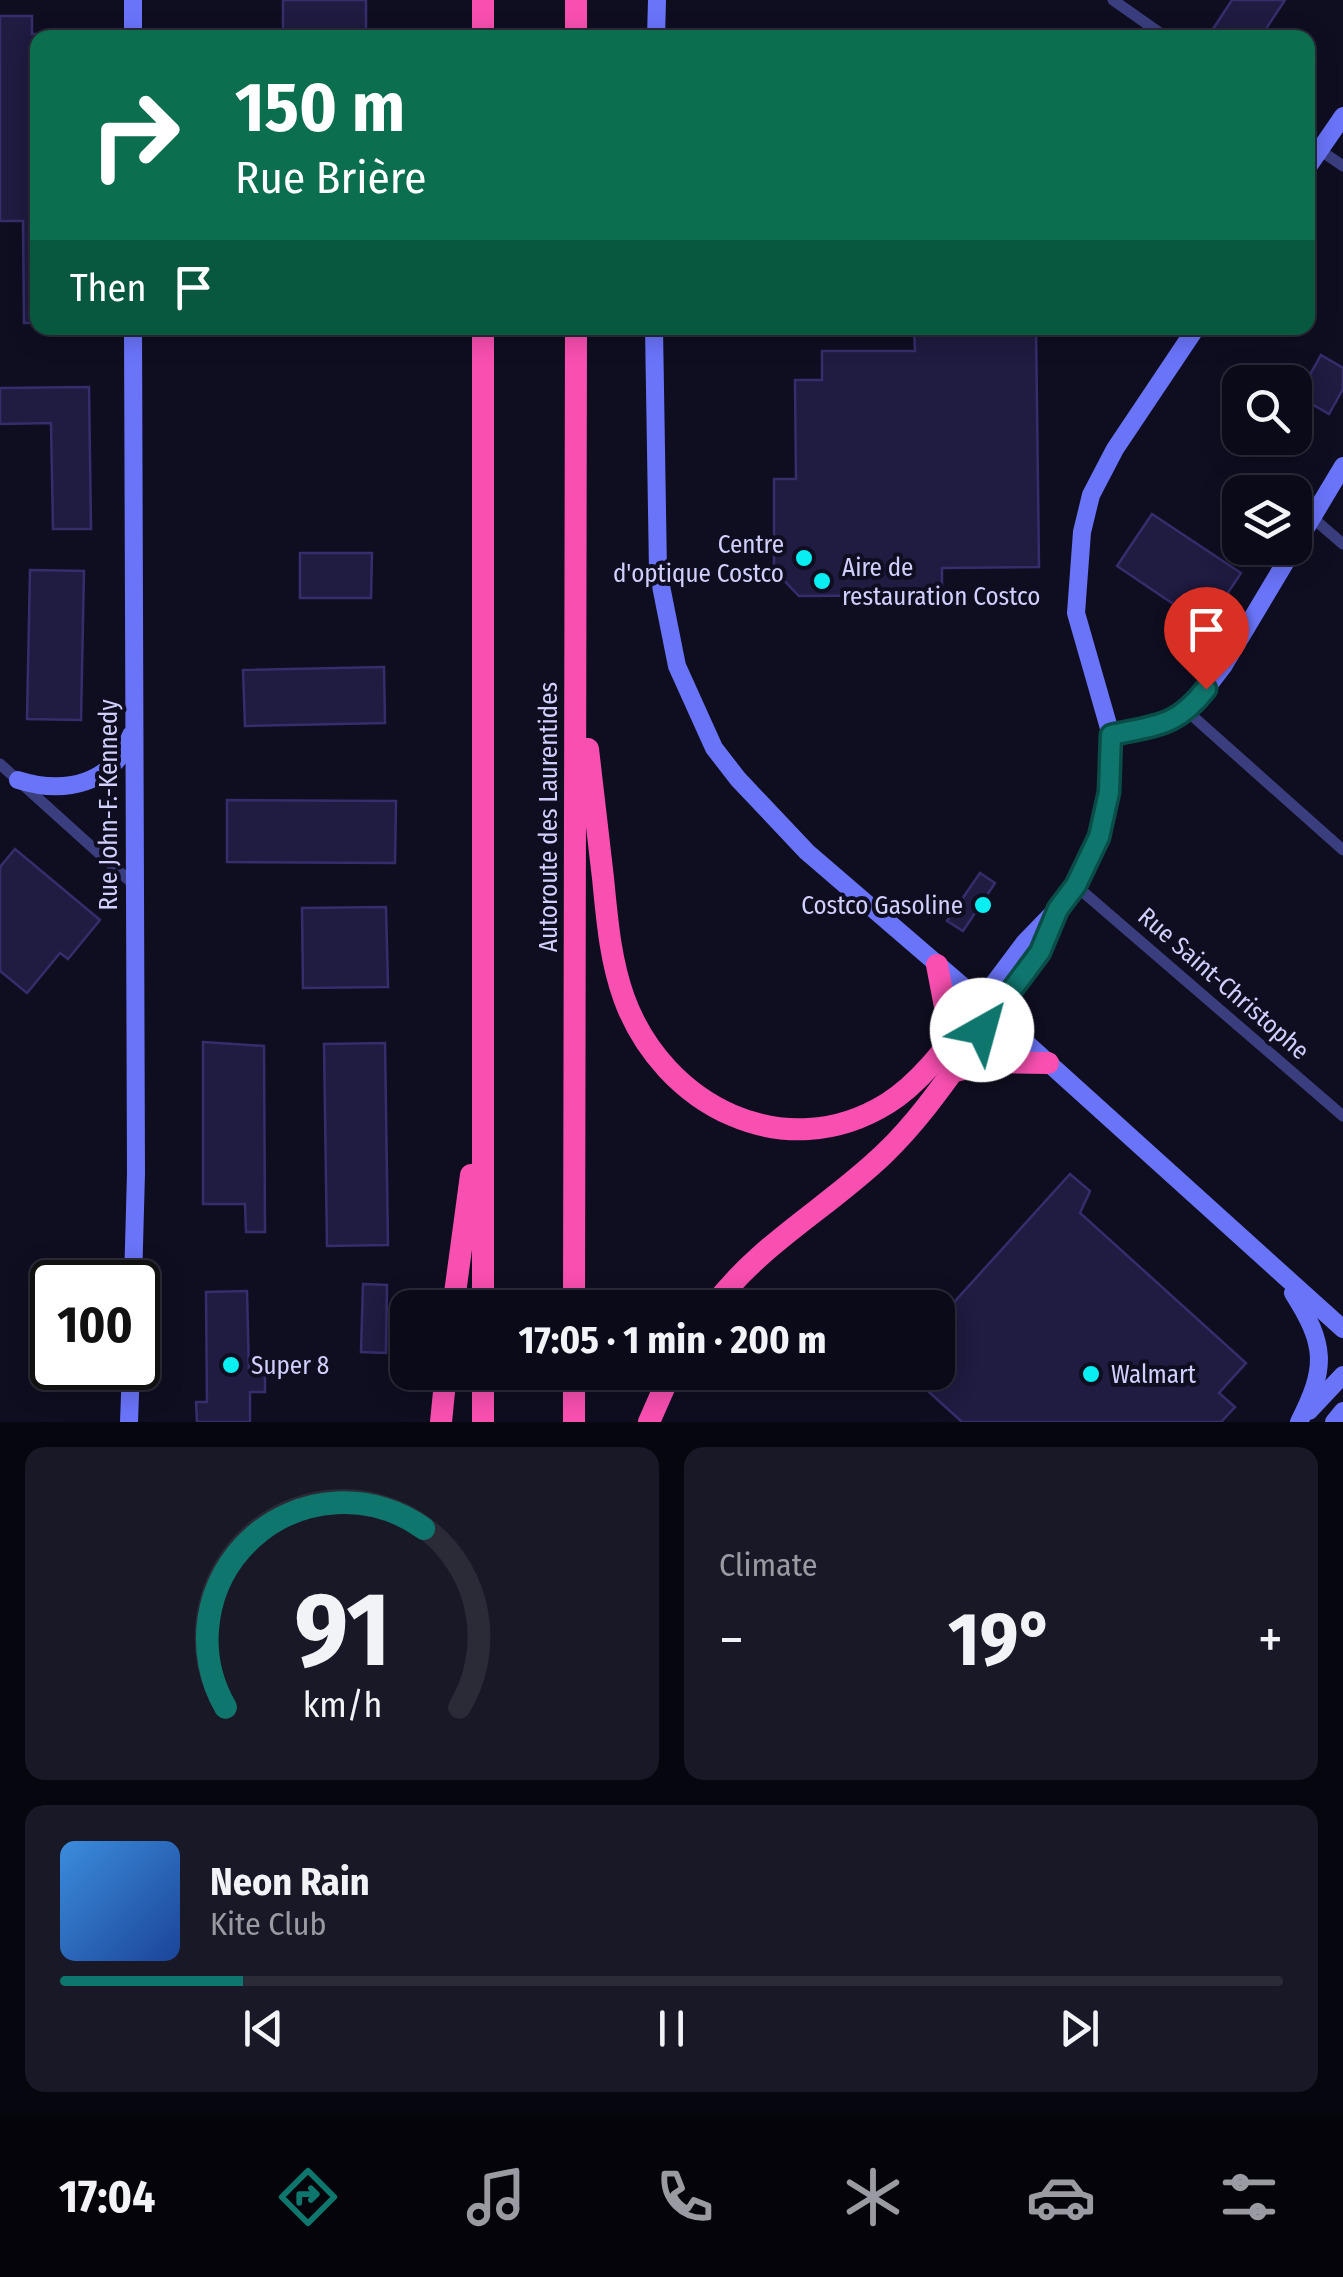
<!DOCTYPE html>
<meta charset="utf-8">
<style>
:root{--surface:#0b0a19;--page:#191826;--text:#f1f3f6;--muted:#9a9aa2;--line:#2b2b38;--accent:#0f766e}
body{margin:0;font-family:"Fira Sans Condensed",sans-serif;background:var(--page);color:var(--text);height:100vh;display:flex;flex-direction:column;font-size:38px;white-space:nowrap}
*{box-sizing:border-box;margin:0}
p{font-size:32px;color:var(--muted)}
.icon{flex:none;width:55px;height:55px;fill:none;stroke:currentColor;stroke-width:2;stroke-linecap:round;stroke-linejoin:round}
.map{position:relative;height:1422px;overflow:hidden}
.sheet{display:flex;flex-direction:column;gap:25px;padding:25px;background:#06060e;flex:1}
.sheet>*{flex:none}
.guide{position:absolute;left:30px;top:30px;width:1285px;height:305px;border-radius:20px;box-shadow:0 5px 25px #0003,0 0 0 2px var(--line);background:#0b6e4f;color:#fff;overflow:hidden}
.tools{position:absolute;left:1222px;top:365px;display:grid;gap:20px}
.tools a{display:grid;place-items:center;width:90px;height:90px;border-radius:20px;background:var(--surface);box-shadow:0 5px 25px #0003,0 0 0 2px var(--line);font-size:50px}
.speed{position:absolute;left:30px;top:1260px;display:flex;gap:20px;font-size:50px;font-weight:700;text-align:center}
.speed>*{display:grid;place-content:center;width:130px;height:130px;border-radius:50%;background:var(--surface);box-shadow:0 5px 25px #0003,0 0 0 2px var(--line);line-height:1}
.speed .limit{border:5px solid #111;border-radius:15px;background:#fff;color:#111}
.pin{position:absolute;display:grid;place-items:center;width:85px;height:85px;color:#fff;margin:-102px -42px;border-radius:50% 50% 50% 0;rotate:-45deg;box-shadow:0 0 10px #0007}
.pin .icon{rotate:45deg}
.me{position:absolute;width:110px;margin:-55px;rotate:38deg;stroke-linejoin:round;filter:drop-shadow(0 0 8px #0008)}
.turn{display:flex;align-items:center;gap:35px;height:210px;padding:0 40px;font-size:45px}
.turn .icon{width:130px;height:130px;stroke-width:2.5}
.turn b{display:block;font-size:70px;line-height:85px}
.then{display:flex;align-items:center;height:95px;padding:0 40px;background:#0003;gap:20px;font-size:38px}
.big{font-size:75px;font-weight:700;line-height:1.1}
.sheet .card{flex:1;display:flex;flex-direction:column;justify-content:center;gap:15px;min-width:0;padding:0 35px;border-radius:20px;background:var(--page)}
.sheet .dial{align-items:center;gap:0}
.dial svg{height:260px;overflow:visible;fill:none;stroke:var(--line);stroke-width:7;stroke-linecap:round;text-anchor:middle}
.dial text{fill:var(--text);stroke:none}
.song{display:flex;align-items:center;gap:30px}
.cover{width:120px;height:120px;border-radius:15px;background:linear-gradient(135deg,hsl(210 70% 55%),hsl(220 70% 35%))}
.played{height:10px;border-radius:5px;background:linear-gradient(90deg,var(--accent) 15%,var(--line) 15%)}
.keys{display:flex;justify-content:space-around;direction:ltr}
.heat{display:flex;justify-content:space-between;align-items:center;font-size:55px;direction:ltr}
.sheet .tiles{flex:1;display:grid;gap:25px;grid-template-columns:1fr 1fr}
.card:last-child{grid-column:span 2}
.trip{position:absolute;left:390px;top:1290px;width:565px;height:100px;border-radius:20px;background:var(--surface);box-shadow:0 5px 25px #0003,0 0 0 2px var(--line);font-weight:700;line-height:100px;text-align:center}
.tab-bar{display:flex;height:160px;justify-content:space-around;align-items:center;background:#04040a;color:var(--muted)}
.tab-bar .icon{width:70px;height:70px}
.tab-bar .selected{color:var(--accent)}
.tab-bar b{font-size:45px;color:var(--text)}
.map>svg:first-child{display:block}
</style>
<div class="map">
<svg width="1343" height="1422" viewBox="0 0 1343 1422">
<rect width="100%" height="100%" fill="#0f0e21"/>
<!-- building -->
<g fill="#1f1b41" stroke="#342e6c" stroke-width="2.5">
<rect x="283" y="0" width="83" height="38"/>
<polygon points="1232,0 1285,0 1260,38 1207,38"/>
<polygon points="0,16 32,16 32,34 38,34 38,323 24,323 23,221 0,221"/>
<polygon points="914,328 1036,328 1039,567 942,568 942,595 799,596 774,570 774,479 796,479 795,380 822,380 822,351 915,351"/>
<polygon points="1321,355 1343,368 1343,389 1329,414 1298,396"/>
<polygon points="89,387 91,529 53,529 51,423 0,424 0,388"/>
<polygon points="1240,488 1240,527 1222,515"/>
<polygon points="1152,514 1241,573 1206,626 1117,566"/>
<polygon points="300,553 372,553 371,598 300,598"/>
<polygon points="30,570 84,571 81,720 27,719"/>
<polygon points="384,667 385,723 245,726 243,670"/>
<polygon points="227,800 396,801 395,863 227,862"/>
<polygon points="15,849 100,920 68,959 60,953 27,993 0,971 0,867"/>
<polygon points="980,873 995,883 963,931 947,921"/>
<polygon points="386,907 388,987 303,988 302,908"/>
<polygon points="203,1042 264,1046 265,1232 246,1232 245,1204 203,1204"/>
<polygon points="385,1043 388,1245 327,1246 324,1044"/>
<polygon points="1070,1174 1090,1191 1080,1213 1246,1363 1219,1393 1235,1407 1221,1422 962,1422 907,1372 938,1372 938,1320"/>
<polygon points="363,1284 387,1285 386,1353 361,1352"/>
<polygon points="247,1291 249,1374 265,1374 265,1392 250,1392 250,1422 197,1422 196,1402 207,1402 206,1292"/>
</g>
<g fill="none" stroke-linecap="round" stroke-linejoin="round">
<!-- street -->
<g stroke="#3b3e7e" stroke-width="11">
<polyline points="1113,0 1167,38"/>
<polyline points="1308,142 1343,166"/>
<polyline points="1314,519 1343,544"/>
<polyline points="1188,712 1343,850"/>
<polyline points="0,764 133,884"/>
<polyline points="1075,885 1343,1116"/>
</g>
<!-- secondary -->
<g stroke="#6a74f9" stroke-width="18">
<polyline points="133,0 133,38"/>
<polyline points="656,38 657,0"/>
<polyline points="1308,167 1343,116"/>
<polyline points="654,328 658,571 677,666 714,748 738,779 807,852 972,994 1343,1329"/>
<polyline points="1111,735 1169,722 1188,712 1224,665 1343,466"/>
<path d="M18,780C65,795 113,784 131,735"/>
<polyline points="980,1002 1025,942 1057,909 1075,885 1099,837 1109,791 1111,735 1076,613 1082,532 1091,495 1115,449 1196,328"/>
<polyline points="994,1015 1039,953 1054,918"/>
<polyline points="133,1282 136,1173 133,328"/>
<path d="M1293,1293C1326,1345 1327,1367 1299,1422"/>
<polyline points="1309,1411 1343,1375"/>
<polyline points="129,1422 131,1368"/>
<polyline points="1334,1422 1343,1411"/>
</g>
<!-- highway -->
<g stroke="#f84fb0" stroke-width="22">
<polyline points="483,38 483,0"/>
<polyline points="576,38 576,0"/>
<path d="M588,749C593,792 598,835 603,878C607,918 610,959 624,998C663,1105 784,1168 888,1103C926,1079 953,1037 980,1002"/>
<polyline points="937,965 946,1012 947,1044"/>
<polyline points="955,1071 996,1062 1048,1063"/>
<polyline points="453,1308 471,1175"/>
<polyline points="483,1308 483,328"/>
<polyline points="574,1308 576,328"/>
<path d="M712,1308C759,1244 828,1208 884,1154C927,1113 958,1062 994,1015"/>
<polyline points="483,1372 483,1422"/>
<polyline points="441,1422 446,1372"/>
<polyline points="574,1422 574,1372"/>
<polyline points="649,1422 671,1372"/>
</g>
</g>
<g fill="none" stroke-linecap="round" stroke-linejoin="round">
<!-- route casing -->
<g stroke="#0a4d48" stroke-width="25">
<path id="route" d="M982,1030L1040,952L1058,909L1076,885L1099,837L1109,792L1111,735C1157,725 1176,727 1206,689"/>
</g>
<!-- route -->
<use href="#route" stroke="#0f766e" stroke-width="18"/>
</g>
<!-- markers -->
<g fill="#09eef0" stroke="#0f0e21" stroke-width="4">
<circle cx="804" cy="558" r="10"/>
<circle cx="822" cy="581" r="10"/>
<circle cx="983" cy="905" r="10"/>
<circle cx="231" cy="1365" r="10"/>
<circle cx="1091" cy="1374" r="10"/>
</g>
<g text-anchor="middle" stroke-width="8" stroke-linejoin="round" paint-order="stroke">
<!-- poi labels -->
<g font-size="25" fill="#d1d0fd" stroke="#0f0e21" text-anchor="start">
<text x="784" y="553" text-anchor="end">Centre<tspan x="784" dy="29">d'optique Costco</tspan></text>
<text x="842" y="576">Aire de<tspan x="842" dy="29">restauration Costco</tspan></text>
<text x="963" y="914" text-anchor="end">Costco Gasoline</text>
<text x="251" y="1374">Super 8</text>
<text x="1111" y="1383">Walmart</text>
</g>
<!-- street labels -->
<g font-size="25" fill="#d1d0fd" stroke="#0f0e21">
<text transform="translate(108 805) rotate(-90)" y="9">Rue John-F.-Kennedy</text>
<text transform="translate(548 817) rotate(-90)" y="9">Autoroute des Laurentides</text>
<text transform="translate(1224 983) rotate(41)" y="9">Rue Saint-Christophe</text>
</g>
</g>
</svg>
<div class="tools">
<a><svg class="icon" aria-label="search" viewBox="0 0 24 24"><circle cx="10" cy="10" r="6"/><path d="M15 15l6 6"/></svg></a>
<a><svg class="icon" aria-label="layers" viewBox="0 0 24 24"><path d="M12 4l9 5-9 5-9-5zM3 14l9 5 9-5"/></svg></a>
</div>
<div class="speed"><div class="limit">100</div></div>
<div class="pin" style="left:1206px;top:689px;background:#d93025"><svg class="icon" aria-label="arrive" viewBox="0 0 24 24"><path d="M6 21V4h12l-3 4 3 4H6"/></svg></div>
<svg class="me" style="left:982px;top:1030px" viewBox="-20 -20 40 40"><circle r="19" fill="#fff"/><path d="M0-13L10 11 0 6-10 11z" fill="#0f766e"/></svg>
<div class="trip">17:05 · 1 min · 200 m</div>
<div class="guide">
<div class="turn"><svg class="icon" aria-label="right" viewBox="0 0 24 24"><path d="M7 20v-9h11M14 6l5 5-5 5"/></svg><div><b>150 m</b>Rue Brière</div></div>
<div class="then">Then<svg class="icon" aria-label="arrive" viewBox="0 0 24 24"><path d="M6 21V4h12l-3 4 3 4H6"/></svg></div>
</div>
</div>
<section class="sheet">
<div class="tiles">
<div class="card dial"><svg viewBox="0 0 100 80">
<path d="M14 69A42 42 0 1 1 86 69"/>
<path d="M14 69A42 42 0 0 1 75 14" stroke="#0f766e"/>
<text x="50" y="56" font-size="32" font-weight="700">91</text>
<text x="50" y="72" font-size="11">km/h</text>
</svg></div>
<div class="card"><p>Climate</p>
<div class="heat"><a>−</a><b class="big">19°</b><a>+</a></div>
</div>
<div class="card">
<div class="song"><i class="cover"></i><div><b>Neon Rain</b><p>Kite Club</p></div></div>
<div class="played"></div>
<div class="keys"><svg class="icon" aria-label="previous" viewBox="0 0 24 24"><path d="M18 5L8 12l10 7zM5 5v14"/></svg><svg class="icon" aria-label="pause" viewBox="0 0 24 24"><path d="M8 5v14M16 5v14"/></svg><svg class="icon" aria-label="next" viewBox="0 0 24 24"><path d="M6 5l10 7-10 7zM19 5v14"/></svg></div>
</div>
</div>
</section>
<nav class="tab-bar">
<b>17:04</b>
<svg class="icon selected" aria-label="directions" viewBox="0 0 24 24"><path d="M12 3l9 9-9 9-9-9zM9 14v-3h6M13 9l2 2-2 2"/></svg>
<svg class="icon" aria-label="music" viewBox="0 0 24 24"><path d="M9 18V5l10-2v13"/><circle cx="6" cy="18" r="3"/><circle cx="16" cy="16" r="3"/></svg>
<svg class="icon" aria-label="phone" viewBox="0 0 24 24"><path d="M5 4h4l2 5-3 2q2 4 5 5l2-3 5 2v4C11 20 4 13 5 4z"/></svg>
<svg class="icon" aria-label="climate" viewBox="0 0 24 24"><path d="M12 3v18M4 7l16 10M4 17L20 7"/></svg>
<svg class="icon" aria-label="car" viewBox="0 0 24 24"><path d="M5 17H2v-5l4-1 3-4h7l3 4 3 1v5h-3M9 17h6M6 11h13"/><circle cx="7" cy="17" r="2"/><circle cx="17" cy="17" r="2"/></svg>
<svg class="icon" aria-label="filters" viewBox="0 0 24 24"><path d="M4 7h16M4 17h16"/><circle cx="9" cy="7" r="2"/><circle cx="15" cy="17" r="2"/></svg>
</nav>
